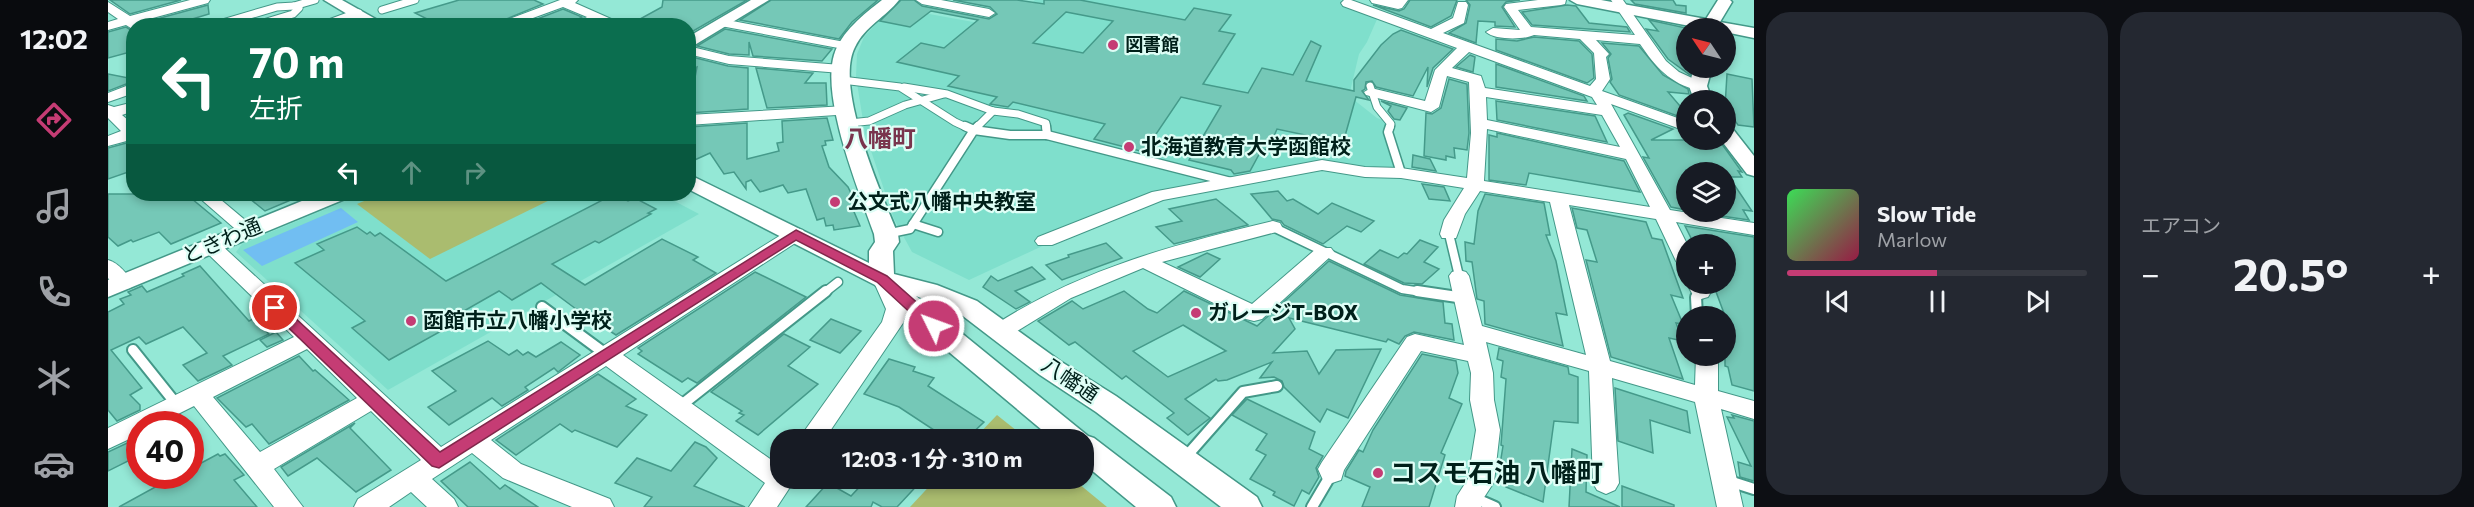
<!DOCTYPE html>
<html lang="ja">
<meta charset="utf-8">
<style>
:root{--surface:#171b24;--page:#242831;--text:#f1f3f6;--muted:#9ea1a6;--line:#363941;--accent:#c53c74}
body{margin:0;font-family:Commissioner,"Noto Sans JP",sans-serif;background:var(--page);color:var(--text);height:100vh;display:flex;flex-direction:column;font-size:22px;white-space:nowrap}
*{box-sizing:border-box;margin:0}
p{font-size:20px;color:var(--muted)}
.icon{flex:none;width:33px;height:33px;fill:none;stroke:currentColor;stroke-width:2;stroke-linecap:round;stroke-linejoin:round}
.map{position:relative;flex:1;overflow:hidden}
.panel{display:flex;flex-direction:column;gap:12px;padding:12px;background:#0d0f14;width:720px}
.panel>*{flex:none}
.hud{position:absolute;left:18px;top:18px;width:570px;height:183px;border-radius:24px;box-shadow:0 3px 9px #0003;background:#0b6e4f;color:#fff;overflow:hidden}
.needle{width:39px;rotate:305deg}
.controls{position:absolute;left:1568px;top:18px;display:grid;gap:12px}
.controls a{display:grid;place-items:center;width:60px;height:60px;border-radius:50%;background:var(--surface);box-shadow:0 3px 9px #0003;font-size:30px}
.speed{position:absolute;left:18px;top:411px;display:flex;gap:12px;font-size:30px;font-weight:700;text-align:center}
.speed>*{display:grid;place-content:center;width:78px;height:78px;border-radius:50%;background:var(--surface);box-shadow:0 3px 9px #0003;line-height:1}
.speed .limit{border:9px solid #d22;background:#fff;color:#111}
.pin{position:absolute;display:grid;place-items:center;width:51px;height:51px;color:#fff;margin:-26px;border:3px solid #fff;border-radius:50%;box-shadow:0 2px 6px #0007}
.me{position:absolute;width:66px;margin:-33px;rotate:312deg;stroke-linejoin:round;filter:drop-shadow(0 0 4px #0008)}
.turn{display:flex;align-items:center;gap:21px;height:126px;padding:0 24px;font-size:27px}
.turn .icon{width:78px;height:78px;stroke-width:2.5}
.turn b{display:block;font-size:42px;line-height:51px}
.lanes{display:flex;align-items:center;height:57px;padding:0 24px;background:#0003;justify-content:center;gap:30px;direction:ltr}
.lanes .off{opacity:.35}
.big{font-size:45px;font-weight:700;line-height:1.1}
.panel .card{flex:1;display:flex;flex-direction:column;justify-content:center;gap:9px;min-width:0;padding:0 21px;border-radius:24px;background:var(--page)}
.song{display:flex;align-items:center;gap:18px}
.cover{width:72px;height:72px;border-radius:9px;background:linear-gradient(135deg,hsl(130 70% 55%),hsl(340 70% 35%))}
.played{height:6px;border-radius:3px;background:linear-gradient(90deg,var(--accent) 50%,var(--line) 50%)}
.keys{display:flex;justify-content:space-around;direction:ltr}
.heat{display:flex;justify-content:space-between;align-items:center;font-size:33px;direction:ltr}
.panel .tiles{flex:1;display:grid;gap:12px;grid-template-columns:repeat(2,1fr)}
.trip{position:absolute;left:662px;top:429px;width:324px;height:60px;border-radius:24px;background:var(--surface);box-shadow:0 3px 9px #0003;font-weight:700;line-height:60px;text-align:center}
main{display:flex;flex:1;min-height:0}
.tabs{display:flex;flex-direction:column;width:108px;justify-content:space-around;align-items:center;background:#090b0e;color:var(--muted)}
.tabs .icon{width:42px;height:42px}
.tabs .on{color:var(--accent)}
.tabs b{font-size:27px;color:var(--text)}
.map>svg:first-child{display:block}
</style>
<main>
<nav class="tabs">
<b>12:02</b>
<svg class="icon on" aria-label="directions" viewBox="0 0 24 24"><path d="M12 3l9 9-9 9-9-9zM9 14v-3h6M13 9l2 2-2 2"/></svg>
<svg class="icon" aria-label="music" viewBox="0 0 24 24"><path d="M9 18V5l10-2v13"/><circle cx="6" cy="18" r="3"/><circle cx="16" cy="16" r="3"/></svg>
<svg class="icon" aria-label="phone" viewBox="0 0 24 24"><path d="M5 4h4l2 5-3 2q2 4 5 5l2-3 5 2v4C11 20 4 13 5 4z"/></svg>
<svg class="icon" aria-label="climate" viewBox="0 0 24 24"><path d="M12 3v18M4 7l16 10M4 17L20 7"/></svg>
<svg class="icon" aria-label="car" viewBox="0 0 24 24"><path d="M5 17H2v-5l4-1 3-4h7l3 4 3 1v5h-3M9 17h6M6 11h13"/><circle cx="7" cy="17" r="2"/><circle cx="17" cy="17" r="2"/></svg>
</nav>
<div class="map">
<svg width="1646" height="507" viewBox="0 0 1646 507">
<rect width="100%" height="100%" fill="#94e8d6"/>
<!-- built -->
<g fill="#7fdfcc">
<polygon points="927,0 1232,0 1270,17 1259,42 1251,54 1241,96 1269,118 1280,122 1275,132 1286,166 1286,170 1259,169 1221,161 1047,194 861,280 804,252 786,219 757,133 748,77 749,54 756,37 783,7 898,28"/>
<polygon points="254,194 553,194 591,214 280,390 128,252 134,244"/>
</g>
<!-- green -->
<g fill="#aabc6f">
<polygon points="273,194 454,194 322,259 249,204"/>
<polygon points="889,415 919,439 866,439"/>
<polygon points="829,478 965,479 999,507 802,507"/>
</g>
<!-- water -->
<polygon fill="#71bef2" points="233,208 250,222 154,266 135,250"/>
<!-- building -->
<g fill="#75c8b7" stroke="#459a8a" stroke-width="1.5" fill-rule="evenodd">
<polygon points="2,0 73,0 22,14"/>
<polygon points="351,0 426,0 435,4 381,26 333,26 307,13"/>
<polygon points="555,0 639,0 580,34 580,26 521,25 554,7"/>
<polygon points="663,0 770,0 744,22 731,39 632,20"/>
<path d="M793,0H806L814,6L881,19L889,14L882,7L845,0H909L936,4V0H972L1077,20L1086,8L1123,15L1111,31L1127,34L1095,84L1140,93L1154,68L1185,75L1203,41L1213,46L1198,81L1246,91V80L1273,45L1285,34L1293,30L1345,49L1325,68L1319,87L1320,67L1305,96L1268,87L1264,81L1258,82L1257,89L1254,91L1261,100L1248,97L1235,143L1169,129L1160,150L1154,149L1142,171L1126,174L1123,170L1081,160L1113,106L1073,97L1036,152L986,139L997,124L905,102L900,107L882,104L889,97L840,86L851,76L789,62L813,43L836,48L870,20L823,11L802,27L772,21ZM958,12L1005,21L975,53L925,43Z"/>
<polygon points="1302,0 1349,0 1343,16 1323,27 1265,5 1291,11 1296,9"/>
<polygon points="1358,0 1412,0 1398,2 1394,7 1407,27 1387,26 1387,22 1370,21 1368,43 1341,33 1358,23 1362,5"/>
<polygon points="1523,0 1565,0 1568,5 1578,6 1578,13 1527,4"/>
<polygon points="100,5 101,14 61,26 35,26 34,23"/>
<polygon points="1459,5 1468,6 1481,23 1519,27 1522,32 1424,25 1414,12"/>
<polygon points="455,9 474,17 459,26 411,26"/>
<polygon points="1541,20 1578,28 1578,68 1584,68 1582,75 1560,59 1538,29 1550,31"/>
<polygon points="18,27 26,32 26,51 0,58 0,32"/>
<polygon points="617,29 724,49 714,61 645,56 641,42 641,55 621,54 589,46"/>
<polygon points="1426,37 1471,41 1484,54 1486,78 1479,83 1388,50 1388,39 1409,41"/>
<polygon points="1494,43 1531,46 1555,75 1580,89 1581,94 1560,92 1578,113 1578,119 1511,95 1502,82 1504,79 1500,58 1503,54"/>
<polygon points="1362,55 1367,57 1365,72 1348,67"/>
<polygon points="580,56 620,66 640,68 640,109 580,113 589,67 580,71"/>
<polygon points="1388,64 1476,96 1479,101 1388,87"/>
<polygon points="648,68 705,73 697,83 718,83 719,105 659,108"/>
<polygon points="0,74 26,79 26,81 0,91"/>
<polygon points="1619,74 1644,79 1646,127 1630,125 1617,107"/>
<polygon points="1341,79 1359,84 1361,133 1359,150 1346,148 1347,158 1338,156 1338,160 1316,156 1318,113 1324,114 1333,108"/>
<polygon points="1273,101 1299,108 1292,120 1286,119 1280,111 1283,106"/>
<polygon points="1388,101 1487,116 1499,142 1389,120"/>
<polygon points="1520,113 1565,129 1543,140 1611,140 1634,172 1630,171 1634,177 1621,177 1644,211 1635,210 1641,220 1586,212 1617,212 1617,172 1578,170 1578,210 1563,207 1535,157 1541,158 1516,115"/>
<polygon points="719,118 725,140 717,141 718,145 714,146 721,167 740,187 749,206 744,207 752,226 726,230 725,225 718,226 716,218 709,220 698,189 680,193 675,185 652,192 643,180 638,182 638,189 626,172 616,174 602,153 580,163 580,127 639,123 639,159 671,151 669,143 675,142 674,121"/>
<polygon points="1389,133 1516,161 1532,192 1421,173 1418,185 1381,180 1381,135 1389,137"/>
<polygon points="26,141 26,170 0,179 0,148"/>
<polygon points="1305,155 1322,159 1328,171 1304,167"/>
<polygon points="1314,184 1336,187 1342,201 1321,199"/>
<polygon points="1170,191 1179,201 1185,199 1210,214 1224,203 1266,221 1253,232 1239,226 1215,244 1176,225 1173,221 1164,219 1143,194"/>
<polygon points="0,194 78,194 113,223 63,244 51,232 25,242 23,240 10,246 0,237"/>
<polygon points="136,194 197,194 157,211"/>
<polygon points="506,194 520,201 527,198 548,209 540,213 543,214 491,243 487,241 444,264 477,285 554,239 590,257 585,260 608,273 508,335 472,312 433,283 404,300 391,291 347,316 353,320 281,360 244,328 257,321 187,263 216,250 209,244 249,227 259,234 262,232 267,236 272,233 338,281"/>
<polygon points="1377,194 1436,203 1442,235 1438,235 1448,261 1459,315 1448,313 1455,346 1377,324 1376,301 1369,299 1364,262 1358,261 1357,242 1366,244 1370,211"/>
<polygon points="1108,199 1140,225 1066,244 1048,227 1074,221 1061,209"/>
<polygon points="1464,208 1538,222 1544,238 1554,240 1575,298 1563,295 1575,324 1568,323 1575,341 1561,338 1575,379 1503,357 1478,260 1489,262 1479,230 1469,228"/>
<polygon points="1577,226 1646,237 1646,391 1624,385 1620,367 1617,366 1617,316 1607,289 1611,290 1609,284 1617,284 1617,244 1586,244"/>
<polygon points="1312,240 1330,247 1316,262 1331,269 1314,284 1296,283 1256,264 1272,250 1290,258 1296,253 1299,254"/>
<polygon points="998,243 1014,258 954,280 938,265 961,257 960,255"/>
<polygon points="1099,253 1112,259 1092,277 1070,267"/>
<path d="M1221,261L1292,295L1335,302L1337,323L1344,324L1346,340L1306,332L1297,336L1291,344L1280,339L1278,342L1181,318L1187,329L1165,353L1199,351L1211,374L1228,350L1273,349L1240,418L1219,409L1212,422L1176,387L1174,381L1166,377L1152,378L1164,362L1119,380L1110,381L1108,379L1077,399L1102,418L1080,435L1059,418L1066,413L1018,376L1014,379L967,342L961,345L930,321L964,301L975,309L1016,291L1040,309L1049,313L1076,291L1149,326ZM1075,325L1118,351L1060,377L1025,351Z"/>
<polygon points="92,266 141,321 145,319 161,334 115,356 124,365 90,381 75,365 99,353 75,327 38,344 31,337 3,350 34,388 22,395 32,405 32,410 9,421 0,410 0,312 16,304 12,299 23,295 20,292 34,286 39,292 76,276 74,274"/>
<polygon points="924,267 937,279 907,291 922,302 908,309 875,287 883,276 890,281"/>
<polygon points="647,272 698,297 589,383 580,378 574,382 530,354 534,351 530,348"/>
<polygon points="723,319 753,331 732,353 702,340"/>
<polygon points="168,332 175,340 159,347 152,340"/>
<polygon points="676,334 702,347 680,366 710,384 650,435 628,421 636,415 631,413 634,411 603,392"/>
<polygon points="380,341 401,355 409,350 415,355 420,352 428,357 453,342 472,355 450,372 446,368 417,387 420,390 394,406 384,398 341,425 320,407 348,391 324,371"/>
<polygon points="1391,348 1460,367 1461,374 1470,377 1470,423 1446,421 1435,502 1398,487 1399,481 1390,477 1395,446 1393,445 1398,379 1393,377 1395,361 1389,359"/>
<polygon points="1314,354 1348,361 1350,373 1341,398 1354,404 1333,453 1337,455 1321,507 1254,507 1262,487 1237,476 1238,471 1251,450 1255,452 1265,430"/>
<polygon points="191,356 205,371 207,370 241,400 161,444 144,424 138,427 109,398"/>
<polygon points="781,359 807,367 805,371 826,378 820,386 876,422 857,440 841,440 791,407 756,394"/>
<polygon points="490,374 528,399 518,406 539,415 509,447 467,430 464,432 452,424 408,455 388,440"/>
<polygon points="1507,388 1579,411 1582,433 1542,420 1545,453 1510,441"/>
<polygon points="1139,399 1207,432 1201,449 1215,456 1208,468 1211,477 1201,494 1194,490 1186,506 1165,495 1167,492 1142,479 1158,455 1148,450 1159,434 1124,415"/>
<polygon points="1624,415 1646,421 1646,481 1632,477 1630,462 1643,466 1619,417 1626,418"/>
<polygon points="247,423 242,428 283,470 248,492 209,458 180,476 173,467"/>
<polygon points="32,437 32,455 0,471 0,452"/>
<polygon points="587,442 598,447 609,458 586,486 637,507 536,507 544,497 507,483 529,458 563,471"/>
<polygon points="1464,449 1479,455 1478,492 1512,507 1461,507"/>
<polygon points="110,454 112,456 117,454 136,475 126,480 149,507 11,507 60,480 63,484 82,476 82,469"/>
<polygon points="362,462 392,489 397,485 430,507 360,507 333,481"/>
<polygon points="760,478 816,478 789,507 774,507 765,502 763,507 698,507 720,483 743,496"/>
<polygon points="1514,486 1566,505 1566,507 1514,507"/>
</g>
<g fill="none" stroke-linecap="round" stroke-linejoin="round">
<!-- service-far2 casing -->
<g stroke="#439888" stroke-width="9">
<g id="service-far2">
<polyline points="274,10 307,0"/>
<polyline points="616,23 739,46"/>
<polyline points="114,26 111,24 169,7 186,6 207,0"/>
<polyline points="146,26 185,14 191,8 186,6"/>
<polyline points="734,80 792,87 847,122 860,128"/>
<polyline points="1262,86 1269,107 1283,124 1282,128"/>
<polyline points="796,87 839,94 885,111 910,114 938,123 938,128"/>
<polyline points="742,123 761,121 797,105 836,94"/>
<polyline points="868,128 885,111"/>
</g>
</g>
<!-- service-far1 casing -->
<g stroke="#439888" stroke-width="11">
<g id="service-far1">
<polyline points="857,126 866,130 870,126"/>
<polyline points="938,126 939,135"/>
<polyline points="1282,126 1280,132 1293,173"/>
<polyline points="805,224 830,232"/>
<polyline points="1165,227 1294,289 1320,293"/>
<polyline points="778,234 802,229 866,130 902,135 939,135 1123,182"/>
<polyline points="1341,234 1351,276"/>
<polyline points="716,293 730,282"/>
</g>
</g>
<!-- service casing -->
<g stroke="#439888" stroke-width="14">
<g id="service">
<polyline points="1309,291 1356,298"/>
<polyline points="434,307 499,355"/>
<polyline points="1589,316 1588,297 1593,292"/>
<polyline points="25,350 69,405"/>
<polyline points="571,407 718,291"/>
<polyline points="1076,459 1135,392 1169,386"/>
<polyline points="1618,480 1646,489"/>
<polyline points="1364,497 1387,507"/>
<polyline points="1204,507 1224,473"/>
</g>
</g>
<!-- minor casing -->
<g stroke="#439888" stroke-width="2">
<g id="minor">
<polygon points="82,0 102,0 100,3 30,22 33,26 26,26 26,30 18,25 0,30 0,22 10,19 0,12 0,2 22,16"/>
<polygon points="452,0 470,0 467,3 519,26 500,26 491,21 480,26 461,26 479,17 455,7 403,26 383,26"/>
<polygon points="808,0 833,0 881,9 887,13 881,17 814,4"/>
<path d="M1236,0H1243L1323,29L1345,18L1350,2H1358L1360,5L1356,23L1335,33L1482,86L1488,79L1486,53L1472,39L1426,35C1415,40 1387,40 1378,32L1385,28L1412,30L1396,7L1398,4L1430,0H1458L1457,4L1453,5L1410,10L1423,27L1527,35L1503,0H1515L1558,61L1571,72L1595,83L1597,86L1590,90C1562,84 1547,66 1532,44L1488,40L1501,54L1498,57L1502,79L1494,91L1578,121V131L1503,104L1562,210L1646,223V235L1568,222L1579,244L1578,267L1571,265L1568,261L1548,219L1461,205L1502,361L1587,385L1588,356H1610V391L1646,401V419L1613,409L1635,507H1609L1587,402L1504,378L1511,483L1507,490L1498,494L1489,490L1485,483L1481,371L1378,342L1385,373L1386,400L1392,430L1386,482L1375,499L1373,507H1347L1349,496L1360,479L1368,430L1362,400L1363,373L1360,361L1313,351L1236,470L1233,480L1224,483L1215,480L1210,469L1214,462L1299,337L1307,334L1356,345L1341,276L1344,272L1351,270L1358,272L1361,276L1374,326L1478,355L1442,202L1372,191L1357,214L1348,238H1334L1332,234L1336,220L1356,188L1293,178L1257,177L1214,170L1055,200L944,245H930L927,241L930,237L1044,192L1214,160L1257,167L1293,168L1359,178L1363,133L1361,82L1339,76L1331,107L1323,112L1258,95L1256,92L1263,88L1317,101L1327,70L1349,48L1235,6L1233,3ZM1361,52L1484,97L1489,105L1377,88L1373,76L1344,68ZM1378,97L1494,115L1512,147L1379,120ZM1379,129L1518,159L1542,207L1376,181Z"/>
<polygon points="1262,0 1300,0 1294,8 1290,9 1264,3"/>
<polygon points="249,9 253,10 255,13 253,16 223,26 203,26"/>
<polygon points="580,46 621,56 733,65 740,69 733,73 621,64 580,54"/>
<polygon points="26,83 26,93 0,102 0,93"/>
<polygon points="26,102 26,111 14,115 26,125 26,139 0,146 0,136 13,131 0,118 0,105 6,107"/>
<polygon points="738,106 743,108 746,111 743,114 580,125 580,115"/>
<polygon points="87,194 106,194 149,230 147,234 133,234"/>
<path d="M1165,221L1172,223L1174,227L1172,231L1054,262L1144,304L1209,248H1223L1226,252L1223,256L1154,319L1146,321L1138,319L1035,268L963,298L901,336L893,338L885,336L882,331L885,326C973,269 1064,245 1165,221Z"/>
<path d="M688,228L695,230L697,234L695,238L515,355L672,466V478H688L669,507H641L657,483L498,366L383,440L413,464L502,499L506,507H464L395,478L364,453L324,479L346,499L350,507H319L303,492L281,507H246L250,499L313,460L263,411L166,469L195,507H166L86,406L50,424H32V434L0,449V428L186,337L96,250L93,246L96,242H110L333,447L681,230ZM199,349L249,398L152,452L105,397Z"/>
<path d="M0,260C11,263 19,274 25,283L22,288C11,290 7,287 0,278Z"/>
<polygon points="775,274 782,276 800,309 795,323 716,440 690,440 774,322 778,309 765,280 768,276"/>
<polygon points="1579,284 1599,284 1603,292 1600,297 1593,299 1586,297"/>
</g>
</g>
<!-- tertiary casing -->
<g stroke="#439888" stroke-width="3">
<g id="tertiary">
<polygon points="216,0 234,0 280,26 259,26"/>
<polygon points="643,0 661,0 580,49 580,37"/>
<path d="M774,0H791C778,17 757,26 747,47C726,87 773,193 790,234L791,242L785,251L786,274L829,285L869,301L952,361L1008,396L1149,497L1154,507H1113L988,412L932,375L851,313L808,296L980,436L986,438L1063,497L1068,507H1028L975,463V440H946L817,332L767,285L580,189V174L761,263V251L767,242L766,234C751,191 713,99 726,55C733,32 756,14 774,0Z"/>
<polygon points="1462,0 1493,0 1598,19 1610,0 1622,0 1624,2 1612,22 1646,28 1646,38 1617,32 1617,28 1592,28 1469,4"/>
<polygon points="1586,68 1604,68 1599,86 1604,100 1586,100 1581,86"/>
<polygon points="1617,126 1624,128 1646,156 1646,176 1639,174 1613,140 1617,140"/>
<polygon points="211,194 240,194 237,199 0,297 0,280"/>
</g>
</g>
<!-- service-far2 -->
<use href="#service-far2" stroke="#fff" stroke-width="7"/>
<!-- service-far1 -->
<use href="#service-far1" stroke="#fff" stroke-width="8"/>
<!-- service -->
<use href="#service" stroke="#fff" stroke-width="10"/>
<!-- minor -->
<use href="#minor" fill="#fff" fill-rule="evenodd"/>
<!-- tertiary -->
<use href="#tertiary" fill="#fff" fill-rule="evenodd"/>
</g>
<!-- route -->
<polygon fill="#c53c74" stroke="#80274b" stroke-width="1.5" points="688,230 779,276 832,323 834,326 832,330 821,330 769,282 688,240 331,468 324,466 160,308 167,303 173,305 332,452"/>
<!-- markers -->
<g fill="#c53c74" stroke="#defef6" stroke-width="2">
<circle cx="1005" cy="45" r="6"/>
<circle cx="1021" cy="147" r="6"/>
<circle cx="727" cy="202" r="6"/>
<circle cx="1088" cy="313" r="6"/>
<circle cx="303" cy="321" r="6"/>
<circle cx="1270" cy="473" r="6"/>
</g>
<g text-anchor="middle" stroke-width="4.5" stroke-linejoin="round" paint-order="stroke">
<!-- far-poi labels -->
<g font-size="18" font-weight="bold" fill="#00201a" stroke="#defef6" text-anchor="start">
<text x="1017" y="51">図書館</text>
</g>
<!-- poi labels -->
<g font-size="21" font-weight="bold" fill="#00201a" stroke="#defef6" text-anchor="start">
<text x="1033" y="154">北海道教育大学函館校</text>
<text x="739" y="209">公文式八幡中央教室</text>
<text x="1100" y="320">ガレージT-BOX</text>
<text x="315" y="328">函館市立八幡小学校</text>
</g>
<!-- street labels -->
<g font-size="21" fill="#00201a" stroke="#defef6">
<text transform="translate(114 241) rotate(-23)" y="7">ときわ通</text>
<text transform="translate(962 380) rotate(34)" y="7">八幡通</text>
</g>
<!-- quarter labels -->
<g font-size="24" font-weight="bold" fill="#79344d" stroke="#defef6">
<text x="772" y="147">八幡町</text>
</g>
<!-- near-poi labels -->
<g font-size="26" font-weight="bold" fill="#00201a" stroke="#defef6" text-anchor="start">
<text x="1282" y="482">コスモ石油 八幡町</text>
</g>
</g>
</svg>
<div class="controls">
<a><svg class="needle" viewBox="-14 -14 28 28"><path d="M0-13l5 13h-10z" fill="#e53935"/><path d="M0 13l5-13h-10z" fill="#9ea1a6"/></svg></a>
<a><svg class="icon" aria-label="search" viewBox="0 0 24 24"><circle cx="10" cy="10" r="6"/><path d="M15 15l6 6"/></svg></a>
<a><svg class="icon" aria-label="layers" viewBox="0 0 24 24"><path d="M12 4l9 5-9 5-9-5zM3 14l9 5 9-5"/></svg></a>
<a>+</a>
<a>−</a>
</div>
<div class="speed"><div class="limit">40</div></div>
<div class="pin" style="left:167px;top:308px;background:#d93025"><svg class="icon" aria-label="arrive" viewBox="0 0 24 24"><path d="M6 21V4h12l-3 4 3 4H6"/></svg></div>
<svg class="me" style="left:826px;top:326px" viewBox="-20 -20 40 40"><circle r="17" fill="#c53c74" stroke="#fff" stroke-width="3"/><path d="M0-11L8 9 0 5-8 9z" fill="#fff"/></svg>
<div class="trip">12:03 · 1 分 · 310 m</div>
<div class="hud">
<div class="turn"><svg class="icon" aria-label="left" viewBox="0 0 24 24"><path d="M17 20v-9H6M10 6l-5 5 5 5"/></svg><div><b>70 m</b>左折</div></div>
<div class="lanes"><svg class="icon" aria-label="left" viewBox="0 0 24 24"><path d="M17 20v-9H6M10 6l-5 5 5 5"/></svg><svg class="icon off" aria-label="ahead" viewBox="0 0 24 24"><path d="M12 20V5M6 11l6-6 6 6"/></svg><svg class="icon off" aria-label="right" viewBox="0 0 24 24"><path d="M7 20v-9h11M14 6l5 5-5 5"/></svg></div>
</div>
</div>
<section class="panel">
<div class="tiles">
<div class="card">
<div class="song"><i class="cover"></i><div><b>Slow Tide</b><p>Marlow</p></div></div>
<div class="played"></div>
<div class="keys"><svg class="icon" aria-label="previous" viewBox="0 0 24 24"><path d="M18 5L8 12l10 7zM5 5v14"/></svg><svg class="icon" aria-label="pause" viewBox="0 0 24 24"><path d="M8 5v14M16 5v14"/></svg><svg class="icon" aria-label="next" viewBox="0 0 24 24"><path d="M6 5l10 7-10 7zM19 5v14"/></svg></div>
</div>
<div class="card"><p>エアコン</p>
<div class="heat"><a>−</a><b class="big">20.5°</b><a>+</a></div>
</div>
</div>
</section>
</main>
